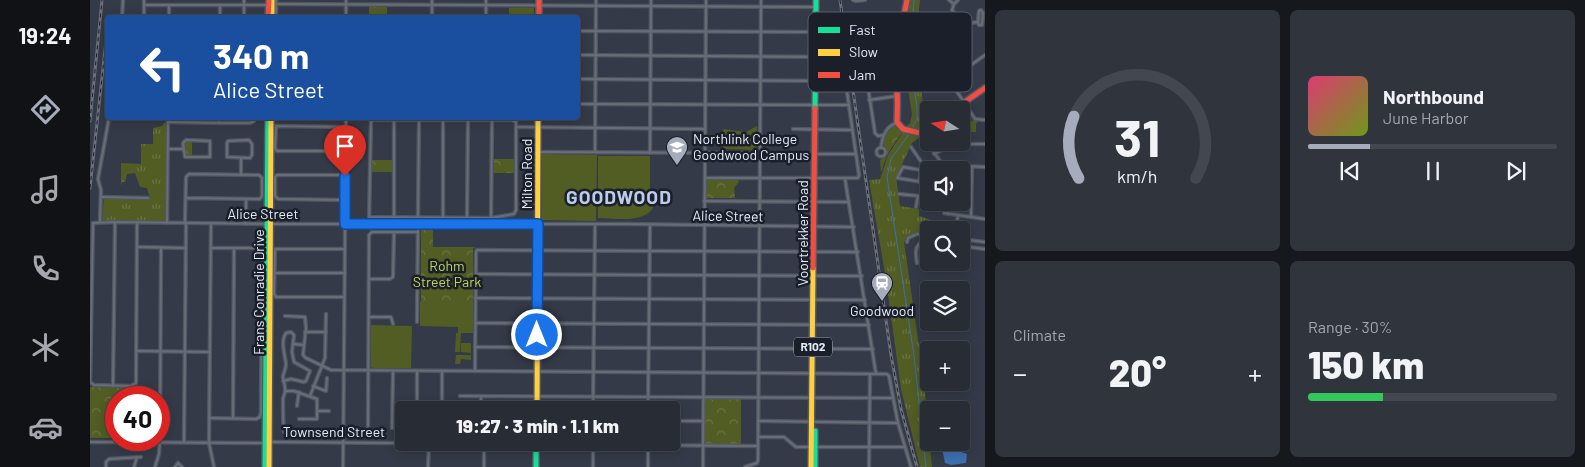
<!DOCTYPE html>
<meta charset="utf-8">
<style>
:root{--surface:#272c35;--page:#2f343d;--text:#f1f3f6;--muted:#a4a7ad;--line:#434850;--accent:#a6acbb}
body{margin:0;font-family:Barlow,sans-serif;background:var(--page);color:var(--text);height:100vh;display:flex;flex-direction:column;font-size:19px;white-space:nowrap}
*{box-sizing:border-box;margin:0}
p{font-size:16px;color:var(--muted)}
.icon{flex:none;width:28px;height:28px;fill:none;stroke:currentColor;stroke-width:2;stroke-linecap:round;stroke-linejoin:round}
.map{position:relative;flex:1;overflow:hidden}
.panel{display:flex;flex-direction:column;gap:10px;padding:10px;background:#15181d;width:600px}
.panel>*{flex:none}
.banner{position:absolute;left:15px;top:15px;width:475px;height:105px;border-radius:5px;box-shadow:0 2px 12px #0003,0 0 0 1px var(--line);background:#1a4fa0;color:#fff;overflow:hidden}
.needle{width:32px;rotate:282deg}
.buttons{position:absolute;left:830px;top:101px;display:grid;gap:10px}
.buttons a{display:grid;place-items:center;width:50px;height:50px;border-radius:5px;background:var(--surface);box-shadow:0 2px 12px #0003,0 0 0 1px var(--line);font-size:25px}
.speed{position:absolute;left:15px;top:386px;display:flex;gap:10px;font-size:25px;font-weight:700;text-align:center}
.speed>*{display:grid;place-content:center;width:65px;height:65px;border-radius:50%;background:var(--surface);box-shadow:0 2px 12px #0003,0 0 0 1px var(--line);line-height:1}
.speed .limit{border:8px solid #d22;background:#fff;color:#111}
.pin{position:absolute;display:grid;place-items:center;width:42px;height:42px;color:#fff;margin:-51px -21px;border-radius:50% 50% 50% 0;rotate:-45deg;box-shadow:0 0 5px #0007}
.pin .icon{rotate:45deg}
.me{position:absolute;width:55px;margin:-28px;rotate:0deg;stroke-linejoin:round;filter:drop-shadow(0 0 4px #0008)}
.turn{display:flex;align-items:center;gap:18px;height:105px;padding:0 25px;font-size:22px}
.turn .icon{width:65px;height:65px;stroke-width:2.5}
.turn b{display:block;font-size:35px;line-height:42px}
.big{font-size:38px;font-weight:800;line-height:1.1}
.panel .card{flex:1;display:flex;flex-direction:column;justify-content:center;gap:8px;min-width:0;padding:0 18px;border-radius:8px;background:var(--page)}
.panel .dial{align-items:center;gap:0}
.dial svg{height:130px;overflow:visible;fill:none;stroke:var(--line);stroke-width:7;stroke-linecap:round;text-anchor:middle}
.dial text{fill:var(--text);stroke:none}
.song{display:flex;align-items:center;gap:15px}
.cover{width:60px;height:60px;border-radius:8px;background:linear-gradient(135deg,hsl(340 70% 55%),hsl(80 70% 35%))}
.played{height:5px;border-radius:2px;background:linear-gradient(90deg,var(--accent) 25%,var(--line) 25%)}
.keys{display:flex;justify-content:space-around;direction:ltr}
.heat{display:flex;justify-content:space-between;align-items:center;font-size:28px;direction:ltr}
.charge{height:8px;border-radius:4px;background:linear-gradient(90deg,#34c759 30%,var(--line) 0)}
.panel .tiles{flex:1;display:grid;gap:10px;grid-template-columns:repeat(2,1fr)}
.trip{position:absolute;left:305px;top:401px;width:285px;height:50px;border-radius:5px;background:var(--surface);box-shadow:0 2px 12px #0003,0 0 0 1px var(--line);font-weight:800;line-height:50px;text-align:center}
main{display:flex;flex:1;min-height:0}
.tab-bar{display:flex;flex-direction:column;width:90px;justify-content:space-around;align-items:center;background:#101215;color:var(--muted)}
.tab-bar .icon{width:35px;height:35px}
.tab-bar .current{color:var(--accent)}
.tab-bar b{font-size:22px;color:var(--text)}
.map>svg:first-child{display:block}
</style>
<main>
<nav class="tab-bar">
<b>19:24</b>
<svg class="icon current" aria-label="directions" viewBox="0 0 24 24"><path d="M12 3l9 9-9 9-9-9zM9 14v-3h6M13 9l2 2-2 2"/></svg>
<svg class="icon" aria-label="music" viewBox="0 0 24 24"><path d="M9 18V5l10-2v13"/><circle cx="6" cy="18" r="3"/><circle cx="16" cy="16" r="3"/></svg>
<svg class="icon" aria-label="phone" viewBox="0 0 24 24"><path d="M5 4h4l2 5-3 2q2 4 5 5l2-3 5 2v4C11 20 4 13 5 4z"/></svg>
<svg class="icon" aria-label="climate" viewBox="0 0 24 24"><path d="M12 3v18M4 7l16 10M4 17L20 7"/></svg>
<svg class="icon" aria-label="car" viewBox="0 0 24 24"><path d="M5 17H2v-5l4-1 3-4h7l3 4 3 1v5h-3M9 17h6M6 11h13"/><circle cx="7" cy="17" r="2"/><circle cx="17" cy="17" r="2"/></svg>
</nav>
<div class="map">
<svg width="895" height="467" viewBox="0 0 895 467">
<defs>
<pattern id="grass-tufts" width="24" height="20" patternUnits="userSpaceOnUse" patternTransform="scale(1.25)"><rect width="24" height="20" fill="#525d24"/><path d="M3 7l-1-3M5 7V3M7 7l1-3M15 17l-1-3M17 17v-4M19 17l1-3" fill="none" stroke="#6b7445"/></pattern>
<pattern id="park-crowns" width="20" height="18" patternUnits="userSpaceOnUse" patternTransform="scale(1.25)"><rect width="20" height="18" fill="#525d24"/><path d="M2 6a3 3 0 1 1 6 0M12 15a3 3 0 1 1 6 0" fill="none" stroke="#6b7445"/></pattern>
</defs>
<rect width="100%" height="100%" fill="#343a47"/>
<!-- grass -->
<g fill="url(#grass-tufts)">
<polygon points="818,0 830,0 825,46 834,111 834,118 830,130 828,131 816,127 820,123 822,114 814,63 814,27"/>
<polygon points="885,119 888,121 886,124 886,132 871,132 871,122 876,120 879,123"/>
<polygon points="74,123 76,123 76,220 72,222 14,221 12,220 14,198 60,199 57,188 50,187 45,173 37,174 35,182 32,182 31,186 31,163 51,164 51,144 63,144 63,128 72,126"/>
<path d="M813,132L825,134L830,137L822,143L806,177L810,206L829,209V216L841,220L839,234C828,233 820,232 814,242L833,374L842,467H830L811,389L796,279L779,180L790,179L798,155Z"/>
</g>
<!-- park -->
<g fill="url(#park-crowns)">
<polygon points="279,6 297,7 297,17 279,17"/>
<path d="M803,126H806L813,132C803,144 795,156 792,171H791L790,160L795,157L797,152C790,138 793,138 803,126Z"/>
<polygon points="97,141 102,141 102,157 95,156 95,142"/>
<rect x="404" y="159" width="20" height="14"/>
<rect x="282" y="160" width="21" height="12"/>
<polygon points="617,180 648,180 649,182 644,188 645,198 617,198"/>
<polygon points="331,228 343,228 343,247 385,247 383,249 383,302 331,302"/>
<polygon points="0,387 46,388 48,394 67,394 67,397 26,398 26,438 0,438"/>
<rect x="615" y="399" width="36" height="45"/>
</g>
<!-- garden -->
<g fill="#525d24">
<polygon points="419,8 444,8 444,17 414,18 414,14 419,14"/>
<polygon points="667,126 667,150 633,149 633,129 656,132"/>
<rect x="620" y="134" width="9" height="11"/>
<polygon points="452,154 507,155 506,221 452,220"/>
<path d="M508,156H560V190L565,203C559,225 525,218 508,218Z"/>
<polygon points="330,302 383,302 383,333 371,333 370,352 365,352 366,333 368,333 368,327 330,326"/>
<polygon points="281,325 322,326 321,368 283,368 281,367"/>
<polygon points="371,343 381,343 381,353 371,352"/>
<polygon points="366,355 381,355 381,360 371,359 370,364 365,364"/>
</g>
<!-- water -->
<polygon fill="#3d70b1" points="851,443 856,443 863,449 877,454 876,463 861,465 855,463"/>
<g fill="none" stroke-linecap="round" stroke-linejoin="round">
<!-- stream -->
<polyline stroke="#3d70b1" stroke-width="1" points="824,0 820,50 827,108 827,119 819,134 801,159 797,177 824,356 836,467"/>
<!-- street casing -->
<g stroke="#515762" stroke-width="4.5">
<g id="street">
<polyline points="763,0 766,1 775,0"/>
<polyline points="859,0 864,4"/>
<polyline points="186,4 728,7"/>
<polyline points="864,4 862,10 872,24 865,42 881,64"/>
<polyline points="864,4 868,0"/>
<polyline points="54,5 179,5"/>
<polyline points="813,15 763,21 760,25 763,42 766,45 814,39"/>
<polyline points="32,18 33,0"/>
<polyline points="54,18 54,0"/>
<polyline points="79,18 79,5"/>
<polyline points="130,18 130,5"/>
<polyline points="154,18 154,0"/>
<polyline points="186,18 186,0"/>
<polyline points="256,18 256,0"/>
<polyline points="342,18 342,0"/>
<polyline points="396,18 396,0"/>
<polyline points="872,24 888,22 889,25 892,25 893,13 891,10 889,11 888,22"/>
<polyline points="488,31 728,32"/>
<polyline points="488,55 752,57 769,175 768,178 615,178"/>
<path d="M895,55C883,63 871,72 860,81L885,119L895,120"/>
<polyline points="488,79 755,81"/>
<polyline points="779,100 807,96"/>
<polyline points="488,104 759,105"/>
<polyline points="78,122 129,123 129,118"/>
<polyline points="129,123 160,123 164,121 164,118"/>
<polyline points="254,127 186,126 185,148 187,151 255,151"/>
<polyline points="427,127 615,129"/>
<polyline points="703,129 762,130"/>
<polyline points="830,133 853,165 895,167"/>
<path d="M794,135L788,136L785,133L777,81C780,69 788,65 799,70"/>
<polygon points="96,140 120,141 120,157 95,157 93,143"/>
<polygon points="159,140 162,144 162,155 160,158 137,157 137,143 138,141"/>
<polyline points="821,147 832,163 829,182"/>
<circle cx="791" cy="152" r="4.5"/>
<path d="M791,148C792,137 796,126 807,123"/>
<polyline points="78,149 93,149"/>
<polyline points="450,152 670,153"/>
<polyline points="505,152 506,0"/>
<polyline points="560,153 561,0"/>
<polyline points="726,154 766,154"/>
<polyline points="844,154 863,144 895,144"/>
<polyline points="151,158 151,175"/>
<polyline points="831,170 813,167 807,178 839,183"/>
<polyline points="255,175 187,175 185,177 185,196 188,199 255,200"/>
<polyline points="755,179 786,374"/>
<polyline points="809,194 839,197"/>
<polyline points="11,197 58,198"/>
<polyline points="614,201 759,202"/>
<polyline points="844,205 844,202"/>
<polyline points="826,207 828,196"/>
<polyline points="854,213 895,219"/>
<polyline points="858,214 858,202"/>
<polyline points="304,217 304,120"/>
<polyline points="328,217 329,120"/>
<polyline points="377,217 378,120"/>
<polyline points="881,217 882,167"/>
<polyline points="353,218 353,120"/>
<polyline points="10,222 11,190 8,179 19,118"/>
<polyline points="47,223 46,383 41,386 4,385 0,382 3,223 25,222 177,224"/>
<polyline points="77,223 78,118"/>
<polyline points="121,223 119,443 124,467"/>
<polyline points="401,223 402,120"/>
<polyline points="156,224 156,199"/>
<polyline points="181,224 537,224 764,227"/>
<polyline points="279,224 281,120 422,120 426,122 426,210 424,214 401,218 279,217"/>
<polyline points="866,230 868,215"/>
<polyline points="871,239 895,242"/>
<polyline points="817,242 818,238 827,234 839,234"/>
<polyline points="871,246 895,249"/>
<polyline points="48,247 96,248"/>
<path d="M827,263C825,252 824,241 839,241"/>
<polyline points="185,273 255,273"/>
<polyline points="386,274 772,276"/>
<polyline points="279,279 300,279 303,277 304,232"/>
<polyline points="254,297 186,297 184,294 185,249 255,249"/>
<polyline points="385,298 775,300"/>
<polyline points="195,316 215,317 216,328 213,355 216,358 241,370 797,374 799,376 808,423 821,467"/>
<polyline points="279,317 301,317 303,324"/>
<polyline points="327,322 328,224"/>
<polyline points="386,323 779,325"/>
<polyline points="215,332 236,332"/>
<polyline points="204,344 214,345"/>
<polyline points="385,347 783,349"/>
<polyline points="47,351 120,352"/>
<polyline points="385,371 386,252 387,250 768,252"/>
<path d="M193,381L201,379L214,382L216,381L220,371L204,362L202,352L204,335L201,332L196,333C190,342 195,354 196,364C196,368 194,372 193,376C193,381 196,387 195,392C195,394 193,397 193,399C193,410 193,421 194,432"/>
<polyline points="23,386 25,223"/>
<polyline points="223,386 236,391 237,378"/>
<polyline points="195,391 204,391 227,399 227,419 209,419"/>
<polyline points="220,396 235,358 236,314"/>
<polyline points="370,396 803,398"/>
<polyline points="391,396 391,410"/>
<polyline points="207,406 209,392"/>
<polyline points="327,410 327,371"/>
<polyline points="352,410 352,371"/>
<polyline points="503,410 505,225"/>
<polyline points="558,410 560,225"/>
<polyline points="228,411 239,411"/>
<polyline points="119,418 166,419 170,417 171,412 172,252 167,248 121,248"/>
<polyline points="143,418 144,248"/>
<polyline points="581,421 613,421"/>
<polyline points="668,421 808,423"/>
<polyline points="278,428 279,235 282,232 328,232"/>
<polyline points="302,428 303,371"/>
<polyline points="669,437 694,437 706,447 720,447"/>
<polyline points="0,442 176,443"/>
<polyline points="94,442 96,225 95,220 96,178 96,177 99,174 169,175 172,178 172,196 170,199 96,198"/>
<polyline points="180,442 668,446"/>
<polyline points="725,447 815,447"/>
<polyline points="16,467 16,462 19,459 51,457"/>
<polyline points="44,467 47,457"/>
<polyline points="65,467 69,454 70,439 71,248"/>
<polyline points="85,467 88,463 92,467"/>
<polyline points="253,467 256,118"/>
<polyline points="338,467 339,443"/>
<polyline points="394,467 394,443"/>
<polyline points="503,467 503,442"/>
<polyline points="558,467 558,442"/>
<polyline points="613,467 616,0"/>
<polyline points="655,467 667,463 668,460 671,0"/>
<polyline points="779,467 780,374"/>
</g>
</g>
<!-- fast casing -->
<g stroke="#515762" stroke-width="8">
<g id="fast">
<polyline points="725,108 726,0"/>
<polyline points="725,431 725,467"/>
<polyline points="446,442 446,467"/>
<polyline points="175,467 178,118"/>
</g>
</g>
<!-- slow casing -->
<g stroke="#515762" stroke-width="8">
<g id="slow">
<polyline points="182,0 182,18"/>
<polyline points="447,410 448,118"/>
<polyline points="179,467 181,118"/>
<polyline points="721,467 723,268"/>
</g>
</g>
<!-- jam casing -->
<g stroke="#515762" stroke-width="8">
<g id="jam">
<polyline points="449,0 449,18"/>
<path d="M817,0L813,21L815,51L811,64L803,67L800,71C810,86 807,105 807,122L813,129L830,133L839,127"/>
<polyline points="178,18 179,0"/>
<polyline points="863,110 895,88"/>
<polyline points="723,268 725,108"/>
</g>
</g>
<!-- street -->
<use href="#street" stroke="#686d77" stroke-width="2"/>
<!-- fast -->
<use href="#fast" stroke="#16e098" stroke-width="5"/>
<!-- slow -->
<use href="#slow" stroke="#ffcf43" stroke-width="5"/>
<!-- jam -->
<use href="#jam" stroke="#f24e42" stroke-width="5"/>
<!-- rail casing -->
<g stroke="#6b707a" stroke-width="3">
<g id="rail">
<polyline points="750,0 801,355 811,409 827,467"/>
<polyline points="0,121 12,0"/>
<polyline points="0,188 17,31"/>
</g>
</g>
<!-- rail -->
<use href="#rail" stroke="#1a1f2a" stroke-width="1" stroke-dasharray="4" stroke-linecap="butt"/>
</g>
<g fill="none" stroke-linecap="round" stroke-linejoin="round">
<!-- route casing -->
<g stroke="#114b97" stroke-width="12">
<polyline id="route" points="255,176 255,224 448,224 447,335"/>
</g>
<!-- route -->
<use href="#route" stroke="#1a73e8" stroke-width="9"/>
</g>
<!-- icons -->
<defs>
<g id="university-pin" transform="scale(1.125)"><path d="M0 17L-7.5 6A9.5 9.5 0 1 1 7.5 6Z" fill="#a6acbb" stroke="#1a1f2a"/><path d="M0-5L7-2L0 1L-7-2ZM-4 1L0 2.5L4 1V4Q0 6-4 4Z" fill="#fff"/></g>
<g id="station-pin" transform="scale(1.125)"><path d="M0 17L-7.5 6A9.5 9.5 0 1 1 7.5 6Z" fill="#a6acbb" stroke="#1a1f2a"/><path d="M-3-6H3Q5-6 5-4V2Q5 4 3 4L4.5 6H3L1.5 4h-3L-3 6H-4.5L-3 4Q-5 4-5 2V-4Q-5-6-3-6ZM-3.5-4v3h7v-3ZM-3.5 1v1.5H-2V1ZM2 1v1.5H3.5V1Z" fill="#fff"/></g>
</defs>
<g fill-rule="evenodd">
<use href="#university-pin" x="587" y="147"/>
<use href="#station-pin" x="792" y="283"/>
</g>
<g text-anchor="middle" stroke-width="5" stroke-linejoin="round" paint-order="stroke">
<!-- shield labels -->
<rect fill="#1a1f2a" stroke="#a7adbc" stroke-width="1" x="704" y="337.5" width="38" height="19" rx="4"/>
<g font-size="12" font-weight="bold" fill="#e3eafa">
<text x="723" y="351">R102</text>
</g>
<!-- poi labels -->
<g font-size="14" fill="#e3eafa" stroke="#1a1f2a" text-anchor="start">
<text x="603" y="144">Northlink College<tspan x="603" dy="16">Goodwood Campus</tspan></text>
<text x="792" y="316" text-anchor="middle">Goodwood</text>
</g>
<!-- street labels -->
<g font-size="14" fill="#e3eafa" stroke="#1a1f2a">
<text transform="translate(437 174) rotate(-90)" y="5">Milton Road</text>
<text x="173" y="219">Alice Street</text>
<text transform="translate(638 216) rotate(1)" y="5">Alice Street</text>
<text transform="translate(713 233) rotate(-90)" y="5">Voortrekker Road</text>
<text transform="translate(169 292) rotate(-90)" y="5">Frans Conradie Drive</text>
<text x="244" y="437">Townsend Street</text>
</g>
<!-- park labels -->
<g font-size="14" fill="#c1d758" stroke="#1a1f2a">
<text x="357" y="271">Rohm<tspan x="357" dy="16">Street Park</tspan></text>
</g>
<!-- district labels -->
<g font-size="19" font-weight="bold" letter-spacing="1" fill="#bdcbea" stroke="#1a1f2a">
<text x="529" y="204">GOODWOOD</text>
</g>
</g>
<!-- legend -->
<rect x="718" y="12" width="164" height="80" rx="8" fill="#1a1f2a" stroke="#565c68" stroke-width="1"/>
<rect x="728" y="27" width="22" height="6" fill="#16e098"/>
<rect x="728" y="49" width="22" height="7" fill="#ffcf43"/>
<rect x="728" y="72" width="22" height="6" fill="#f24e42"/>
<g font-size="14" fill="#e3eafa">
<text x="759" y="35">Fast</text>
<text x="759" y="57">Slow</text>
<text x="759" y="80">Jam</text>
</g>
</svg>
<div class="buttons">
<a><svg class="needle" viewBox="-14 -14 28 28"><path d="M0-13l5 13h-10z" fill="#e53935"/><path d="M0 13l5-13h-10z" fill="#a4a7ad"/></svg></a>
<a><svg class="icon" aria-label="sound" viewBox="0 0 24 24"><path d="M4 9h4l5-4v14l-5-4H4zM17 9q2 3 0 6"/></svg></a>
<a><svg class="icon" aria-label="search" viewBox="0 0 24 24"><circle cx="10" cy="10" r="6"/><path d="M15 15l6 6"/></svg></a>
<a><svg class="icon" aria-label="layers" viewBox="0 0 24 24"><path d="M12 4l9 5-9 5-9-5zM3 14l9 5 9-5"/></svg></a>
<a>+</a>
<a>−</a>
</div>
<div class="speed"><div class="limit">40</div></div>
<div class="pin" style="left:255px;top:176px;background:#d93025"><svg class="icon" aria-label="arrive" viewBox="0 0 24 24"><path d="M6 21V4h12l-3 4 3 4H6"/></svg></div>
<svg class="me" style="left:447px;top:335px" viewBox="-20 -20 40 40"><circle r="17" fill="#1a73e8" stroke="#fff" stroke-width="3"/><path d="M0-11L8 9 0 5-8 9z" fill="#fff"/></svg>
<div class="trip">19:27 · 3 min · 1.1 km</div>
<div class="banner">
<div class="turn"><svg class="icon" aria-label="left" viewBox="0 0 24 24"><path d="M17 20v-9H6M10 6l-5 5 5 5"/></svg><div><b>340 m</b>Alice Street</div></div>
</div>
</div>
<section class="panel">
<div class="tiles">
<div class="card dial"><svg viewBox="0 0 100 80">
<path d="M14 69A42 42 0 1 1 86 69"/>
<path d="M14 69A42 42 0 0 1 11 31" stroke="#a6acbb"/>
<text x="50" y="56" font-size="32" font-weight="700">31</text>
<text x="50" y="72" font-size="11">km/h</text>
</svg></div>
<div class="card">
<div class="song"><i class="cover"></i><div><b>Northbound</b><p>June Harbor</p></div></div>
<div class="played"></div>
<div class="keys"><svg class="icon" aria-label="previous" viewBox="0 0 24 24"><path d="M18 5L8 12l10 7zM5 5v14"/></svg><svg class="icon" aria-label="pause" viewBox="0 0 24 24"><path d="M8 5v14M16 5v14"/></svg><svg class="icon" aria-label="next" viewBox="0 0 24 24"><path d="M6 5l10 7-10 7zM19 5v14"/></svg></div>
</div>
<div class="card"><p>Climate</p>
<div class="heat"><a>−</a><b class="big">20°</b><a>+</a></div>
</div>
<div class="card"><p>Range · 30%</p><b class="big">150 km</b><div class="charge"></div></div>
</div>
</section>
</main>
